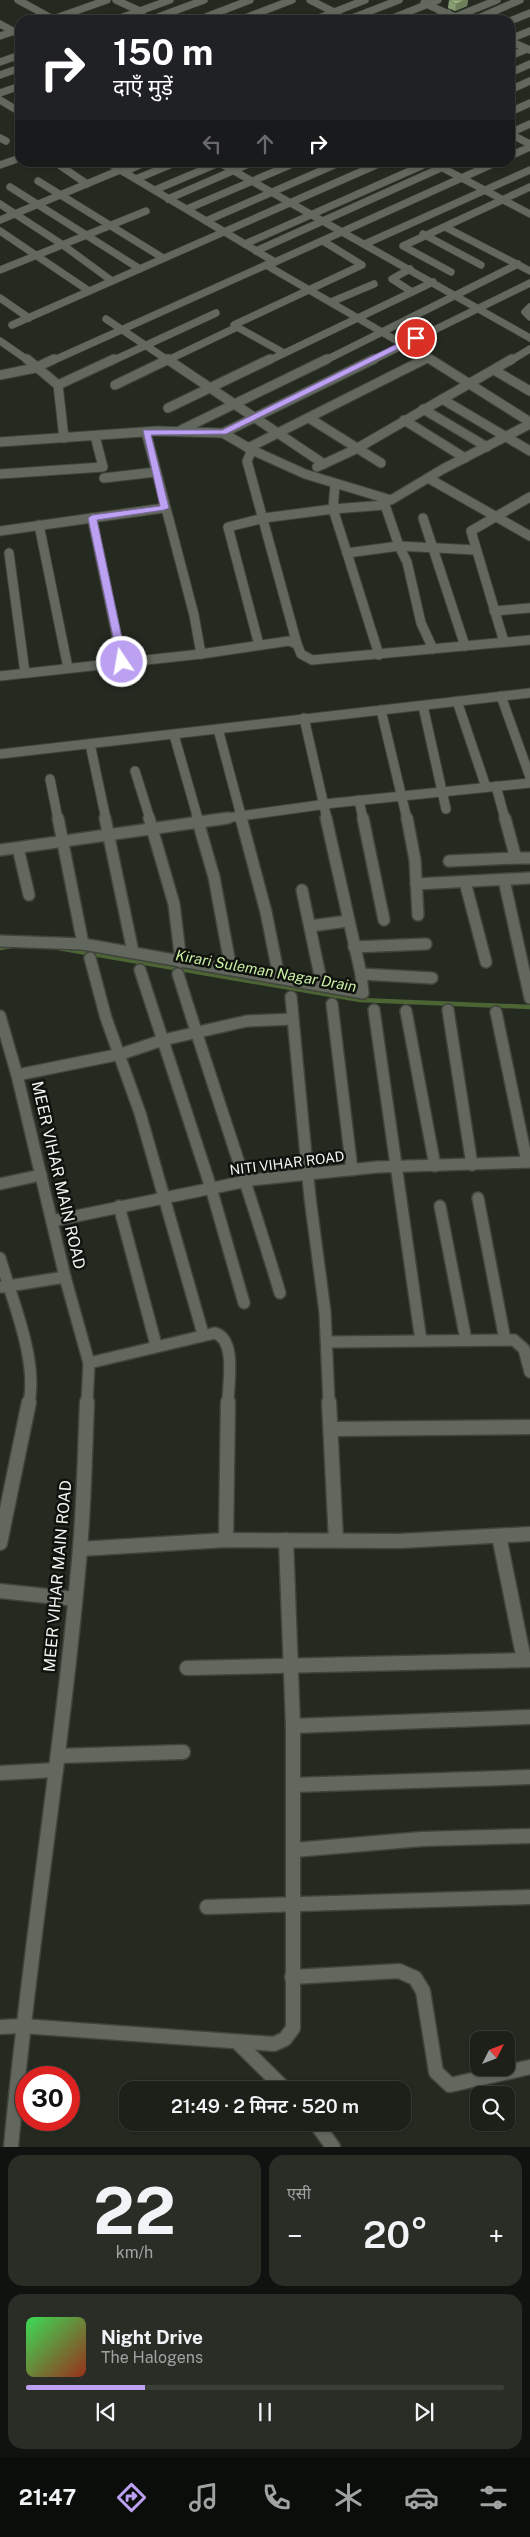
<!DOCTYPE html>
<html lang="hi">
<meta charset="utf-8">
<style>
:root{--surface:#1c2019;--page:#292d26;--text:#f1f3f6;--muted:#a0a3a2;--line:#3a3e38;--accent:#bca0f2}
body{margin:0;font-family:"Public Sans","Noto Sans Devanagari",sans-serif;background:var(--page);color:var(--text);height:100vh;display:flex;flex-direction:column;font-size:19px;white-space:nowrap}
*{box-sizing:border-box;margin:0}
p{font-size:16px;color:var(--muted)}
.icon{flex:none;width:28px;height:28px;fill:none;stroke:currentColor;stroke-width:2;stroke-linecap:round;stroke-linejoin:round}
.map{position:relative;height:2147px;overflow:hidden}
.drawer{display:flex;flex-direction:column;gap:8px;padding:8px;background:#0f120e;flex:1}
.drawer>*{flex:none}
.hud{position:absolute;left:15px;top:15px;width:500px;height:152px;border-radius:15px;box-shadow:0 1px 4px #0004,0 0 0 1px var(--line);background:#202124;color:#fff;overflow:hidden}
.needle{width:32px;rotate:48deg}
.buttons{position:absolute;left:470px;top:2031px;display:grid;gap:10px}
.buttons a{display:grid;place-items:center;width:45px;height:45px;border-radius:10px;background:var(--surface);box-shadow:0 1px 4px #0004,0 0 0 1px var(--line);font-size:25px}
.speed{position:absolute;left:15px;top:2066px;display:flex;gap:10px;font-size:25px;font-weight:700;text-align:center}
.speed>*{display:grid;place-content:center;width:65px;height:65px;border-radius:50%;background:var(--surface);box-shadow:0 1px 4px #0004,0 0 0 1px var(--line);line-height:1}
.speed .limit{border:8px solid #d22;background:#fff;color:#111}
.pin{position:absolute;display:grid;place-items:center;width:42px;height:42px;color:#fff;margin:-21px;border:2px solid #fff;border-radius:50%;box-shadow:0 1px 5px #0007}
.me{position:absolute;width:55px;margin:-28px;rotate:348deg;stroke-linejoin:round;filter:drop-shadow(0 0 4px #0008)}
.turn{display:flex;align-items:center;gap:18px;height:105px;padding:0 15px;font-size:22px}
.turn .icon{width:65px;height:65px;stroke-width:2.5}
.turn b{display:block;font-size:35px;line-height:42px}
.lanes{display:flex;align-items:center;height:48px;padding:0 15px;background:#0003;justify-content:center;gap:25px;direction:ltr}
.lanes .off{opacity:.35}
.big{font-size:38px;font-weight:600;line-height:1.1}
.drawer .card{flex:1;display:flex;flex-direction:column;justify-content:center;gap:8px;min-width:0;padding:0 18px;border-radius:15px;background:var(--page)}
.drawer .dial{align-items:center;gap:0}
.dial b{font-size:65px;line-height:1}
.song{display:flex;align-items:center;gap:15px}
.cover{width:60px;height:60px;border-radius:8px;background:linear-gradient(135deg,hsl(130 70% 55%),hsl(10 70% 35%))}
.played{height:5px;border-radius:2px;background:linear-gradient(90deg,var(--accent) 25%,var(--line) 25%)}
.keys{display:flex;justify-content:space-around;direction:ltr}
.heat{display:flex;justify-content:space-between;align-items:center;font-size:28px;direction:ltr}
.drawer .tiles{flex:1;display:grid;gap:8px;grid-template-columns:1fr 1fr}
.card:last-child{grid-column:span 2}
.trip{position:absolute;left:119px;top:2081px;width:292px;height:50px;border-radius:15px;background:var(--surface);box-shadow:0 1px 4px #0004,0 0 0 1px var(--line);font-weight:600;line-height:50px;text-align:center}
.tab-bar{display:flex;height:80px;justify-content:space-around;align-items:center;background:#0b0d0a;color:var(--muted)}
.tab-bar .icon{width:35px;height:35px}
.tab-bar .on{color:var(--accent)}
.tab-bar b{font-size:22px;color:var(--text)}
.map>svg:first-child{display:block}
</style>
<div class="map">
<svg width="530" height="2147" viewBox="0 0 530 2147">
<rect width="100%" height="100%" fill="#252a21"/>
<g fill="none" stroke-linecap="round" stroke-linejoin="round">
<!-- stream -->
<g stroke="#4d6435" stroke-width="4.5">
<polyline points="0,948 11,946"/>
<polyline points="58,948 360,1000 530,1007"/>
</g>
<!-- minor-far3 casing -->
<g stroke="#40443c" stroke-width="8">
<g id="minor-far3">
<polyline points="18,0 53,19 107,0"/>
<polyline points="116,0 142,12"/>
<polyline points="310,0 338,14"/>
<polyline points="424,3 462,20"/>
<polyline points="455,17 497,0"/>
<polyline points="115,20 170,0"/>
<polyline points="150,20 204,0"/>
<polyline points="198,20 250,0"/>
<polyline points="240,20 292,0"/>
<polyline points="314,20 365,0"/>
<polyline points="347,20 399,0"/>
<polyline points="388,20 438,0"/>
<polyline points="431,20 448,13"/>
<polyline points="474,20 520,0"/>
<polyline points="510,21 530,13"/>
<polyline points="0,24 20,35"/>
<polyline points="0,36 18,30"/>
<polyline points="510,39 530,31"/>
<polyline points="510,41 530,50"/>
<polyline points="510,56 527,49"/>
<polyline points="0,62 20,55"/>
<polyline points="510,73 530,64"/>
<polyline points="0,75 20,68"/>
<polyline points="510,90 530,81"/>
<polyline points="0,93 20,86"/>
<polyline points="0,100 20,112"/>
<polyline points="510,112 530,103"/>
<polyline points="510,133 530,124"/>
<polyline points="510,134 530,144"/>
<polyline points="0,138 6,141"/>
<polyline points="510,156 530,147"/>
<polyline points="55,162 87,184"/>
<polyline points="107,162 275,262 266,265 432,361"/>
<polyline points="218,162 530,338"/>
<polyline points="0,165 20,158"/>
<polyline points="439,166 530,214"/>
<polyline points="124,172 146,162"/>
<polyline points="136,179 177,162"/>
<polyline points="38,181 163,258"/>
<polyline points="10,187 140,269"/>
<polyline points="155,190 221,162"/>
<polyline points="168,199 253,162"/>
<polyline points="0,204 63,245 112,281"/>
<polyline points="187,209 297,162"/>
<polyline points="0,220 120,170"/>
<polyline points="206,221 341,162"/>
<polyline points="445,227 530,271"/>
<polyline points="0,231 89,291"/>
<polyline points="423,234 481,265"/>
<polyline points="245,244 430,162"/>
<polyline points="365,244 530,170"/>
<polyline points="256,251 454,162"/>
<polyline points="275,262 497,162"/>
<polyline points="410,269 392,279 412,292"/>
<polyline points="0,270 146,211"/>
<polyline points="451,272 403,246 530,187"/>
<polyline points="0,298 29,318"/>
<polyline points="331,302 374,284"/>
<polyline points="530,307 525,312 530,317"/>
<polyline points="106,319 169,361"/>
<polyline points="12,325 383,162"/>
<polyline points="237,327 284,353"/>
<polyline points="0,341 29,361"/>
<polyline points="52,361 266,265"/>
<polyline points="112,361 216,313"/>
<polyline points="166,361 237,327 234,325 238,323 362,265 323,241"/>
<polyline points="268,361 433,282"/>
<polyline points="324,361 518,264"/>
<polyline points="371,361 530,283"/>
<polyline points="423,361 428,358"/>
<polyline points="510,361 530,349"/>
</g>
</g>
<!-- minor-far2 casing -->
<g stroke="#40443c" stroke-width="11">
<g id="minor-far2">
<polyline points="27,359 58,385 64,438"/>
<polyline points="167,359 324,464"/>
<polyline points="430,359 530,422"/>
<polyline points="494,370 530,391"/>
<polyline points="0,375 35,368 54,359"/>
<polyline points="58,385 114,359"/>
<polyline points="115,385 169,359"/>
<polyline points="442,399 530,451"/>
<polyline points="168,408 270,359"/>
<polyline points="423,409 487,447"/>
<polyline points="309,418 381,463"/>
<polyline points="404,420 465,458"/>
<polyline points="181,430 327,359"/>
<polyline points="146,432 194,615 201,654 289,641 297,644 301,654 312,660 530,640"/>
<polyline points="223,433 252,450 305,474 391,500 443,469 530,424"/>
<polyline points="0,442 157,431 223,433 374,359"/>
<polyline points="248,448 425,359"/>
<polyline points="252,450 247,461 297,644"/>
<polyline points="317,467 356,449 512,359"/>
<polyline points="0,474 103,467 95,436"/>
<polyline points="104,478 156,472"/>
<polyline points="428,478 530,536"/>
<polyline points="423,518 465,646"/>
<polyline points="39,525 68,668"/>
<polyline points="0,531 92,518"/>
<polyline points="9,553 25,673"/>
<polyline points="347,553 333,509 385,505"/>
<polyline points="494,611 530,608"/>
<polyline points="504,642 471,531 530,497"/>
<polyline points="259,645 228,527 264,518 333,509 335,485"/>
<polyline points="433,649 421,623 407,562 399,546 476,550"/>
<polyline points="379,655 347,553 399,546 383,499"/>
<polyline points="122,662 92,518 164,508"/>
<polyline points="0,676 201,654"/>
<polyline points="501,696 530,777"/>
<polyline points="457,701 486,787"/>
<polyline points="423,706 446,809"/>
<polyline points="381,710 407,819"/>
<polyline points="304,718 327,819"/>
<polyline points="218,729 242,819"/>
<polyline points="174,735 198,819"/>
<polyline points="90,744 106,819"/>
<polyline points="0,754 530,693"/>
<polyline points="135,771 150,819"/>
<polyline points="50,779 58,819"/>
<polyline points="496,786 505,819"/>
<polyline points="359,800 363,819"/>
<polyline points="219,819 334,803 530,783"/>
</g>
</g>
<!-- minor-far1 casing -->
<g stroke="#40443c" stroke-width="14">
<g id="minor-far1">
<polyline points="58,818 83,944"/>
<polyline points="105,818 133,952"/>
<polyline points="149,818 174,904 181,962"/>
<polyline points="197,818 214,877 231,969"/>
<polyline points="241,818 266,912 279,977"/>
<polyline points="363,818 384,920"/>
<polyline points="407,818 415,860 418,915"/>
<polyline points="505,818 515,855 518,858 530,858"/>
<polyline points="18,848 29,895"/>
<polyline points="0,850 228,818"/>
<polyline points="449,861 518,858"/>
<polyline points="504,880 530,998"/>
<polyline points="465,882 486,962"/>
<polyline points="416,884 530,878"/>
<polyline points="302,890 322,985"/>
<polyline points="310,926 348,921"/>
<polyline points="0,941 83,944 363,993 361,974 326,818"/>
<polyline points="354,947 426,944"/>
<polyline points="90,958 106,1018 140,1113 203,1334"/>
<polyline points="140,970 211,1188 244,1303"/>
<path d="M178,974C211,1081 248,1186 280,1293"/>
<polyline points="361,974 432,978"/>
<polyline points="291,997 310,1198 325,1312 329,1403"/>
<polyline points="332,1004 352,1170"/>
<polyline points="374,1010 421,1341"/>
<polyline points="448,1010 472,1165"/>
<polyline points="406,1011 435,1166"/>
<polyline points="496,1012 527,1162"/>
<polyline points="0,1016 17,1075 65,1277 89,1363 87,1403"/>
<polyline points="17,1075 121,1054 163,1040 247,1021 292,1019"/>
<polyline points="0,1184 41,1175"/>
<polyline points="478,1198 505,1340"/>
<polyline points="119,1206 156,1345"/>
<polyline points="440,1206 466,1340"/>
<polyline points="52,1221 252,1180 377,1167 530,1162"/>
<path d="M0,1258C12,1300 38,1360 29,1403"/>
<polyline points="2,1287 65,1277"/>
<polyline points="327,1342 514,1340 524,1349 530,1372"/>
<path d="M89,1363L215,1333C237,1340 228,1384 228,1403"/>
</g>
</g>
<!-- minor casing -->
<g stroke="#40443c" stroke-width="17">
<g id="minor">
<polyline points="329,1402 336,1540"/>
<polyline points="332,1429 530,1427"/>
<polyline points="499,1536 524,1660"/>
<polyline points="226,1540 228,1402"/>
<polyline points="0,1543 29,1402"/>
<polyline points="80,1549 226,1540 400,1541 530,1534"/>
<polyline points="0,1591 75,1599"/>
<polyline points="187,1668 530,1660"/>
<polyline points="293,1726 530,1717"/>
<polyline points="58,1756 183,1752"/>
<polyline points="0,1773 56,1770"/>
<polyline points="294,1785 530,1777"/>
<polyline points="294,1850 422,1839 530,1836"/>
<polyline points="207,1907 530,1897"/>
<polyline points="292,1977 399,1971 415,1978 423,1991 436,2072 450,2085 530,2067"/>
<polyline points="0,2027 22,2026 274,2044 285,2039 293,2028 293,1726 286,1540"/>
<polyline points="237,2042 286,2090"/>
<polyline points="315,2122 333,2147"/>
<path d="M11,2147C29,1947 63,1749 80,1549C84,1501 85,1451 87,1402"/>
</g>
</g>
<!-- minor-far3 -->
<use href="#minor-far3" stroke="#63685e" stroke-width="7"/>
<!-- minor-far2 -->
<use href="#minor-far2" stroke="#63685e" stroke-width="9"/>
<!-- minor-far1 -->
<use href="#minor-far1" stroke="#63685e" stroke-width="11"/>
<!-- minor -->
<use href="#minor" stroke="#63685e" stroke-width="14"/>
</g>
<!-- wall -->
<polygon fill="#879d72" points="449,0 468,0 467,6 455,11 448,8"/>
<!-- shaded-wall -->
<polygon fill="#6e7f5c" points="465,0 468,0 467,6 455,11 456,4"/>
<!-- building -->
<polygon fill="#9db684" stroke="#6e7f5c" points="449,0 465,0 456,4"/>
<!-- route -->
<polygon fill="#bca0f2" stroke="#7a689d" points="413,336 420,338 226,434 151,435 169,508 164,510 97,520 127,662 119,665 88,518 92,515 160,506 143,430 222,430"/>
<g text-anchor="middle" stroke-width="5" stroke-linejoin="round" paint-order="stroke">
<!-- street labels -->
<g font-size="14" fill="#f1f5ef" stroke="#10120e">
<text transform="translate(287 1163) rotate(-7)" y="5">NITI VIHAR ROAD</text>
</g>
<!-- water labels -->
<g font-size="15" font-style="italic" fill="#c8eea3" stroke="#10120e">
<text transform="translate(266 971) rotate(10)" y="5">Kirari Suleman Nagar Drain</text>
</g>
<!-- near-street labels -->
<g font-size="16" fill="#f1f5ef" stroke="#10120e">
<text transform="translate(59 1175) rotate(77)" y="6">MEER VIHAR MAIN ROAD</text>
<text transform="translate(57 1576) rotate(-85)" y="6">MEER VIHAR MAIN ROAD</text>
</g>
</g>
</svg>
<div class="buttons">
<a><svg class="needle" viewBox="-14 -14 28 28"><path d="M0-13l5 13h-10z" fill="#e53935"/><path d="M0 13l5-13h-10z" fill="#a0a3a2"/></svg></a>
<a><svg class="icon" aria-label="search" viewBox="0 0 24 24"><circle cx="10" cy="10" r="6"/><path d="M15 15l6 6"/></svg></a>
</div>
<div class="speed"><div class="limit">30</div></div>
<div class="pin" style="left:416px;top:338px;background:#d93025"><svg class="icon" aria-label="arrive" viewBox="0 0 24 24"><path d="M6 21V4h12l-3 4 3 4H6"/></svg></div>
<svg class="me" style="left:122px;top:662px" viewBox="-20 -20 40 40"><circle r="17" fill="#bca0f2" stroke="#fff" stroke-width="3"/><path d="M0-11L8 9 0 5-8 9z" fill="#fff"/></svg>
<div class="trip">21:49 · 2 मिनट · 520 m</div>
<div class="hud">
<div class="turn"><svg class="icon" aria-label="right" viewBox="0 0 24 24"><path d="M7 20v-9h11M14 6l5 5-5 5"/></svg><div><b>150 m</b>दाएँ मुड़ें</div></div>
<div class="lanes"><svg class="icon off" aria-label="left" viewBox="0 0 24 24"><path d="M17 20v-9H6M10 6l-5 5 5 5"/></svg><svg class="icon off" aria-label="ahead" viewBox="0 0 24 24"><path d="M12 20V5M6 11l6-6 6 6"/></svg><svg class="icon" aria-label="right" viewBox="0 0 24 24"><path d="M7 20v-9h11M14 6l5 5-5 5"/></svg></div>
</div>
</div>
<section class="drawer">
<div class="tiles">
<div class="card dial"><b>22</b><p>km/h</p></div>
<div class="card"><p>एसी</p>
<div class="heat"><a>−</a><b class="big">20°</b><a>+</a></div>
</div>
<div class="card">
<div class="song"><i class="cover"></i><div><b>Night Drive</b><p>The Halogens</p></div></div>
<div class="played"></div>
<div class="keys"><svg class="icon" aria-label="previous" viewBox="0 0 24 24"><path d="M18 5L8 12l10 7zM5 5v14"/></svg><svg class="icon" aria-label="pause" viewBox="0 0 24 24"><path d="M8 5v14M16 5v14"/></svg><svg class="icon" aria-label="next" viewBox="0 0 24 24"><path d="M6 5l10 7-10 7zM19 5v14"/></svg></div>
</div>
</div>
</section>
<nav class="tab-bar">
<b>21:47</b>
<svg class="icon on" aria-label="directions" viewBox="0 0 24 24"><path d="M12 3l9 9-9 9-9-9zM9 14v-3h6M13 9l2 2-2 2"/></svg>
<svg class="icon" aria-label="music" viewBox="0 0 24 24"><path d="M9 18V5l10-2v13"/><circle cx="6" cy="18" r="3"/><circle cx="16" cy="16" r="3"/></svg>
<svg class="icon" aria-label="phone" viewBox="0 0 24 24"><path d="M5 4h4l2 5-3 2q2 4 5 5l2-3 5 2v4C11 20 4 13 5 4z"/></svg>
<svg class="icon" aria-label="climate" viewBox="0 0 24 24"><path d="M12 3v18M4 7l16 10M4 17L20 7"/></svg>
<svg class="icon" aria-label="car" viewBox="0 0 24 24"><path d="M5 17H2v-5l4-1 3-4h7l3 4 3 1v5h-3M9 17h6M6 11h13"/><circle cx="7" cy="17" r="2"/><circle cx="17" cy="17" r="2"/></svg>
<svg class="icon" aria-label="filters" viewBox="0 0 24 24"><path d="M4 7h16M4 17h16"/><circle cx="9" cy="7" r="2"/><circle cx="15" cy="17" r="2"/></svg>
</nav>
